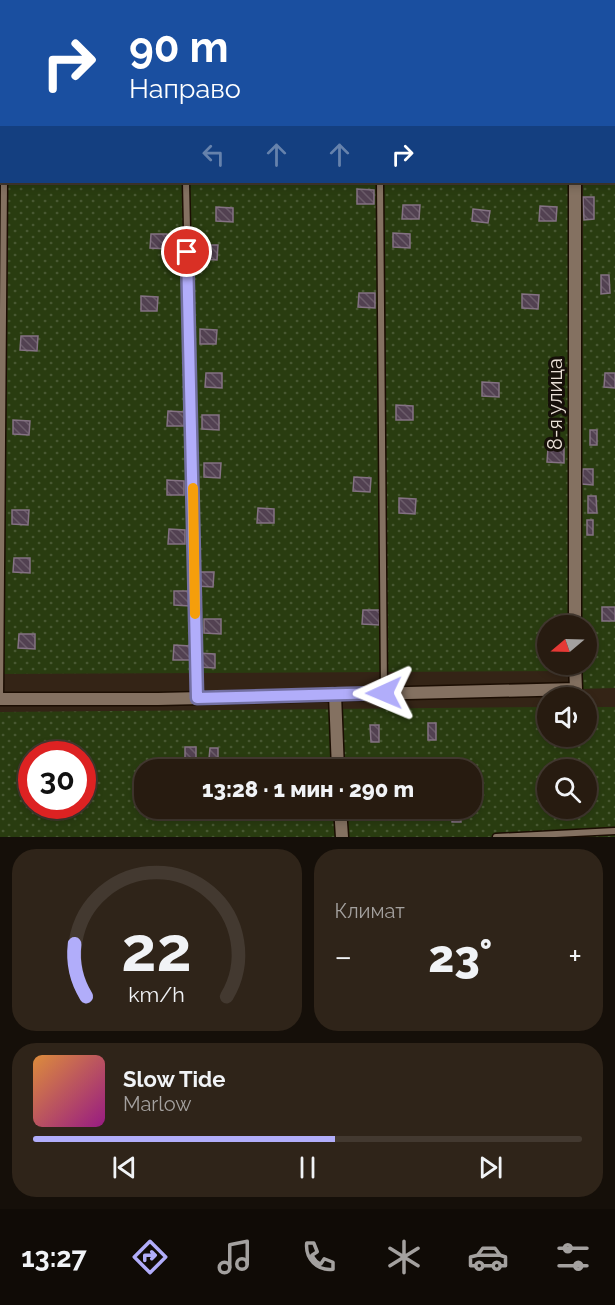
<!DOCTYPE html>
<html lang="ru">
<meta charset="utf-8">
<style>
:root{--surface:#271b10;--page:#2f2419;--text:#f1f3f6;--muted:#a4a19f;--line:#433930;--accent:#b1adfa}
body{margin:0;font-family:Raleway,sans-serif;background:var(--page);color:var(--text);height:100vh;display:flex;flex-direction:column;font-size:22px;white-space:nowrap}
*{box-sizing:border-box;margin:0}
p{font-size:20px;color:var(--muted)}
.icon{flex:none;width:33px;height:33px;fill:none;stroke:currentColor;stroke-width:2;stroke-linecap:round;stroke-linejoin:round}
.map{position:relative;height:837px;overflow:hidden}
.drawer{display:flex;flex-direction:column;gap:12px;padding:12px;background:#150f09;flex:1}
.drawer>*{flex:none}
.top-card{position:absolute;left:0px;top:0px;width:615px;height:183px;box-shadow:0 3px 9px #0003,0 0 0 2px var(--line);background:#1a4fa0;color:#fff;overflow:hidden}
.needle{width:39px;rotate:251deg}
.controls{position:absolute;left:537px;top:615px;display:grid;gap:12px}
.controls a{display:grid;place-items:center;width:60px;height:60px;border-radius:50%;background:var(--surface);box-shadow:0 3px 9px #0003,0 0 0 2px var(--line);font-size:30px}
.speed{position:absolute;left:18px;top:741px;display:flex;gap:12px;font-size:30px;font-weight:700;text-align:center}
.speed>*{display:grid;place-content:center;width:78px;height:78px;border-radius:50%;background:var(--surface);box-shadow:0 3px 9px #0003,0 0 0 2px var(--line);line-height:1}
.speed .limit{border:9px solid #d22;background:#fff;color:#111}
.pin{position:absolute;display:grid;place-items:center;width:51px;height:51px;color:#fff;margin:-26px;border:3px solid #fff;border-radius:50%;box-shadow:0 2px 6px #0007}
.me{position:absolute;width:66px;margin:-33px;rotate:269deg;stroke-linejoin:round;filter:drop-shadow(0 0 4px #0008)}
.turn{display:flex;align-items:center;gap:21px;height:126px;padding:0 30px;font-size:27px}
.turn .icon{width:78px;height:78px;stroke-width:2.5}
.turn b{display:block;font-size:42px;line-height:51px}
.lanes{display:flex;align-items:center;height:57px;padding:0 30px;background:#0003;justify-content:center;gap:30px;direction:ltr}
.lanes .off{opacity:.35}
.big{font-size:45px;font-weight:800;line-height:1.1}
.drawer .widget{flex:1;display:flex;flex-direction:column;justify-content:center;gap:9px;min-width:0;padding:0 21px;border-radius:24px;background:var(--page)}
.drawer .dial{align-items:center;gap:0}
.dial svg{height:156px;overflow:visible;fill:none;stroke:var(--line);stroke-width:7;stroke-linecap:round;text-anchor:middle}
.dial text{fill:var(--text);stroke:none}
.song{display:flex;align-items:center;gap:18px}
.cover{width:72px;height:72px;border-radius:9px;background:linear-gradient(135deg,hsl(30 70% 55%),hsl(310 70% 35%))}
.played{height:6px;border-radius:3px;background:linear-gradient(90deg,var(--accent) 55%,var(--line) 55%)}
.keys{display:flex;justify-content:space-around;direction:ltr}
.heat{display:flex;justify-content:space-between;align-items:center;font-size:33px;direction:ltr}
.drawer .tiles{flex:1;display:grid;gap:12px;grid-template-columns:1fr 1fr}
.widget:last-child{grid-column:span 2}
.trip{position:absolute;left:134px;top:759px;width:348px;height:60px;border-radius:24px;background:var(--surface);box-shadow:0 3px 9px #0003,0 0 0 2px var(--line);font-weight:800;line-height:60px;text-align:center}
.tabs{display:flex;height:96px;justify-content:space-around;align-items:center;background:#100b06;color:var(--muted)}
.tabs .icon{width:42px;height:42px}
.tabs .active{color:var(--accent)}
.tabs b{font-size:27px;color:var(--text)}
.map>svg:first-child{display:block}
</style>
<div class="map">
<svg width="615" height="837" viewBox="0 0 615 837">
<defs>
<pattern id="grass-dots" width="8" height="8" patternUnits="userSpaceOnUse" patternTransform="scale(1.5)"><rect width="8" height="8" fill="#293c10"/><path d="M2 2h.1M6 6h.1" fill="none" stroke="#485832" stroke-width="1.8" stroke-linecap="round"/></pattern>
<pattern id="forest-firs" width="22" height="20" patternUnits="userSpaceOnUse" patternTransform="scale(1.5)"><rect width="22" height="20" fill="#293c10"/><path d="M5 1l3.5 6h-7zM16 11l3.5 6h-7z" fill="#485832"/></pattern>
<pattern id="building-back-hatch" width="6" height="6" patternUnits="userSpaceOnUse" patternTransform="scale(1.5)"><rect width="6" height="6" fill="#524151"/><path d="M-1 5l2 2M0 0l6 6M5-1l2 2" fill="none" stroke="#6b5c69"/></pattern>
</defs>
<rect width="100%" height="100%" fill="#342416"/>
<!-- grass -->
<g fill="url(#grass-dots)" fill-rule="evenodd">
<polygon points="269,0 571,0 269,2"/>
<polygon points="584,0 615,0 615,688 580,689 580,665 586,664 586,626 581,625 583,182 614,182 614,2"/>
<polygon points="0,85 2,182 571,182 572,625 548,626 548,664 572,665 572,671 0,674"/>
<path d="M547,707L548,736H586L587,707H615V837H0V712ZM32,754H82V806H32ZM144,770H471V808H144ZM548,770H586V808H548Z"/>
</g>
<!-- forest -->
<polygon fill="url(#forest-firs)" points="0,0 227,0 227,1 2,2 0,61"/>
<!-- building -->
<g fill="url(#building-back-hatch)" stroke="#847283" stroke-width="1.5">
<polygon points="357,189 374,190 374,204 357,204"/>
<polygon points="583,197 594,197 594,219 584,220"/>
<polygon points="403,205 420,205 419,219 402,219"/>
<polygon points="540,206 557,207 556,221 539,221"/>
<polygon points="216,207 233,208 233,222 216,221"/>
<polygon points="473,209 490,211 488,223 472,221"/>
<polygon points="393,233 410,234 410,248 393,247"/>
<polygon points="151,234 167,234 167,249 150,248"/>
<polygon points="201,245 218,245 217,260 200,259"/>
<polygon points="601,275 609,275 610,293 601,294"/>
<polygon points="359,293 375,293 375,308 358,307"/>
<polygon points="522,294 539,295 538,309 522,308"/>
<polygon points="141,296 158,297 157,311 141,311"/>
<polygon points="200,329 217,330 216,344 200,344"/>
<polygon points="21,336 38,336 37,351 20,350"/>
<polygon points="206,373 222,373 222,388 205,387"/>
<polygon points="605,373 615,373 615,388 604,387"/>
<polygon points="482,382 499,383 499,397 482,396"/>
<polygon points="396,405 413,406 413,420 396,420"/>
<polygon points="168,411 185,412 184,426 167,426"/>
<polygon points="202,415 219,415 219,430 202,429"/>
<polygon points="13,420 30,421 29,435 13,434"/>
<rect x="590" y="430" width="7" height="15"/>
<polygon points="548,448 564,448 564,463 547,462"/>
<polygon points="204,463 221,463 220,478 204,477"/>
<polygon points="583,469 593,469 593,485 582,484"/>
<polygon points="354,477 371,478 370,492 353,491"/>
<polygon points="167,480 184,481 184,495 167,495"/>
<polygon points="588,496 596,496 597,513 588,513"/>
<polygon points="399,498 416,499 415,514 399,513"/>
<polygon points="258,508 274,509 274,523 257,523"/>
<polygon points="12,510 29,510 28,525 12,524"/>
<rect x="587" y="520" width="6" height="15"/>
<polygon points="169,529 185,530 185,544 168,544"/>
<polygon points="14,558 30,558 30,573 13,572"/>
<polygon points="197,572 214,572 213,587 196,586"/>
<polygon points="174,591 191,591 190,606 174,605"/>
<rect x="602" y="607" width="13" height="14"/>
<polygon points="363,610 380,610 379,625 362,624"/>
<polygon points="204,619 221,619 221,634 204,633"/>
<polygon points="19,634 35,634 35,649 18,648"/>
<polygon points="174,645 190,646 190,660 173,660"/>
<polygon points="198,653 215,654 215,668 198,667"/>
<rect x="428" y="723" width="8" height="17"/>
<polygon points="370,725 379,725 379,742 371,742"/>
<rect x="185" y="747" width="11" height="13"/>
<polygon points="210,748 218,748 218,759 209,759"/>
<polygon points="452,808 460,808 461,822 452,822"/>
</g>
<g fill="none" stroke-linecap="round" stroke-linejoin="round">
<!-- lane casing -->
<g stroke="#1b0d02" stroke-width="9">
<g id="lane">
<polyline points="379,0 379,2"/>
<polyline points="186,182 197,698"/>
<polyline points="380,182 384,693"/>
<polyline points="0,699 4,182"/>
<polyline points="496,837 615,831"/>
</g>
</g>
<!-- street casing -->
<g stroke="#1b0d02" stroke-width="15">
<g id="street">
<polyline points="574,0 574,2"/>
<polyline points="575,182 575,626"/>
<polyline points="335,694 338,770"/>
<polyline points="0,699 158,699 576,689 575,664"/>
<polyline points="340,808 342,837"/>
</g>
</g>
<!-- lane -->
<use href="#lane" stroke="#847161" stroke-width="6"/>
<!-- street -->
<use href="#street" stroke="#847161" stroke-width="12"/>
</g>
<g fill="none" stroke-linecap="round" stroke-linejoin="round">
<!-- route casing -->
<g stroke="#7370a2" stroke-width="15">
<polyline id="route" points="187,252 197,698 384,693"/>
</g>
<!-- route -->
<use href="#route" stroke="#b1adfa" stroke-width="10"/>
<!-- slow -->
<polyline stroke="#f59e0b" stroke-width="10" points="193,488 195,614"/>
</g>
<g text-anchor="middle" stroke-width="6" stroke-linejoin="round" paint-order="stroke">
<!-- street labels -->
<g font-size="20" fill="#e9dfd6" stroke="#160f09">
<text transform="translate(555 404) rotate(-90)" y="7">8-я улица</text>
</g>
</g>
</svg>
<div class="controls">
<a><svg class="needle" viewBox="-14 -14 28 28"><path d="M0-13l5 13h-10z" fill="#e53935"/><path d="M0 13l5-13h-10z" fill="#a4a19f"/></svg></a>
<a><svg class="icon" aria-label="sound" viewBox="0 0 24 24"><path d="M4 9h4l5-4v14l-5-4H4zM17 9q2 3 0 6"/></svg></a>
<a><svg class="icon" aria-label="search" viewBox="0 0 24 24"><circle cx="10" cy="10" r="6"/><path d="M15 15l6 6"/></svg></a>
</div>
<div class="speed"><div class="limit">30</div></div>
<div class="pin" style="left:187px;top:252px;background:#d93025"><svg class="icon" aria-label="arrive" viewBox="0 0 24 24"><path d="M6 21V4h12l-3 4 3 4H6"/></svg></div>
<svg class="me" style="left:384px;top:693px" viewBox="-20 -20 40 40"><path d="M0-17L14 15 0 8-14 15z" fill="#b1adfa" stroke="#fff" stroke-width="4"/></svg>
<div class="trip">13:28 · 1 мин · 290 m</div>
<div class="top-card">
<div class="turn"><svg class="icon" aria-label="right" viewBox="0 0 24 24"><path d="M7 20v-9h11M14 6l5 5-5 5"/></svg><div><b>90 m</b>Направо</div></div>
<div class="lanes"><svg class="icon off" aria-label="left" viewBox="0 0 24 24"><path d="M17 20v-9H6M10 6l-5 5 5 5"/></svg><svg class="icon off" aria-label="ahead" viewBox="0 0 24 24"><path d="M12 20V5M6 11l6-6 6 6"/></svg><svg class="icon off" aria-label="ahead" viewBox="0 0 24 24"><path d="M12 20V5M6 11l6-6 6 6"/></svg><svg class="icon" aria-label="right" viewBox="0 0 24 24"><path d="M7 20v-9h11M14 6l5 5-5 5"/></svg></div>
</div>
</div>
<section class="drawer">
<div class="tiles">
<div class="widget dial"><svg viewBox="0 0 100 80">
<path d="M14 69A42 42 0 1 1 86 69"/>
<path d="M14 69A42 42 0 0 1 8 42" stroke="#b1adfa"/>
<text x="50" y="56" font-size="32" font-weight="700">22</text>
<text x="50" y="72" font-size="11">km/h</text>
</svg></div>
<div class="widget"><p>Климат</p>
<div class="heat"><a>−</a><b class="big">23°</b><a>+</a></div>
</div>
<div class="widget">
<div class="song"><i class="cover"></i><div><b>Slow Tide</b><p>Marlow</p></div></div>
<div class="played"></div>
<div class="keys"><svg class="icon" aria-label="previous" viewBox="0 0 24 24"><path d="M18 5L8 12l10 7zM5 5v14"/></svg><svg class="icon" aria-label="pause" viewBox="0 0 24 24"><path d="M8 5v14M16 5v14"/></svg><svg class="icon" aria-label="next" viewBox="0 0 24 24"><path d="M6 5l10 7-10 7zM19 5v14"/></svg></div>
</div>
</div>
</section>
<nav class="tabs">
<b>13:27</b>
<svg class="icon active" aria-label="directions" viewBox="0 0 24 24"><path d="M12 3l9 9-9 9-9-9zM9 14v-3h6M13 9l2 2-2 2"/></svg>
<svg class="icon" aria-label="music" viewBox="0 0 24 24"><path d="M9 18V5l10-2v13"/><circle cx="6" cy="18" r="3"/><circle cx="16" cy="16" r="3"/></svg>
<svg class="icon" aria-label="phone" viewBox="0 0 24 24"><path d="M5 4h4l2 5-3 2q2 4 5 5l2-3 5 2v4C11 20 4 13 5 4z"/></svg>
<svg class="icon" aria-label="climate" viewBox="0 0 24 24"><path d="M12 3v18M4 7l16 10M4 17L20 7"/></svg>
<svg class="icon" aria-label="car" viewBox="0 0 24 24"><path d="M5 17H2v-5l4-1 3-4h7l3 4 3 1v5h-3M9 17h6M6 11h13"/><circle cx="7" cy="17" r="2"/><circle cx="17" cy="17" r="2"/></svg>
<svg class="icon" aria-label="filters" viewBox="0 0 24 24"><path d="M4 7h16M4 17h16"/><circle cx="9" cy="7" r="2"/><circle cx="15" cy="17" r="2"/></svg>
</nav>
